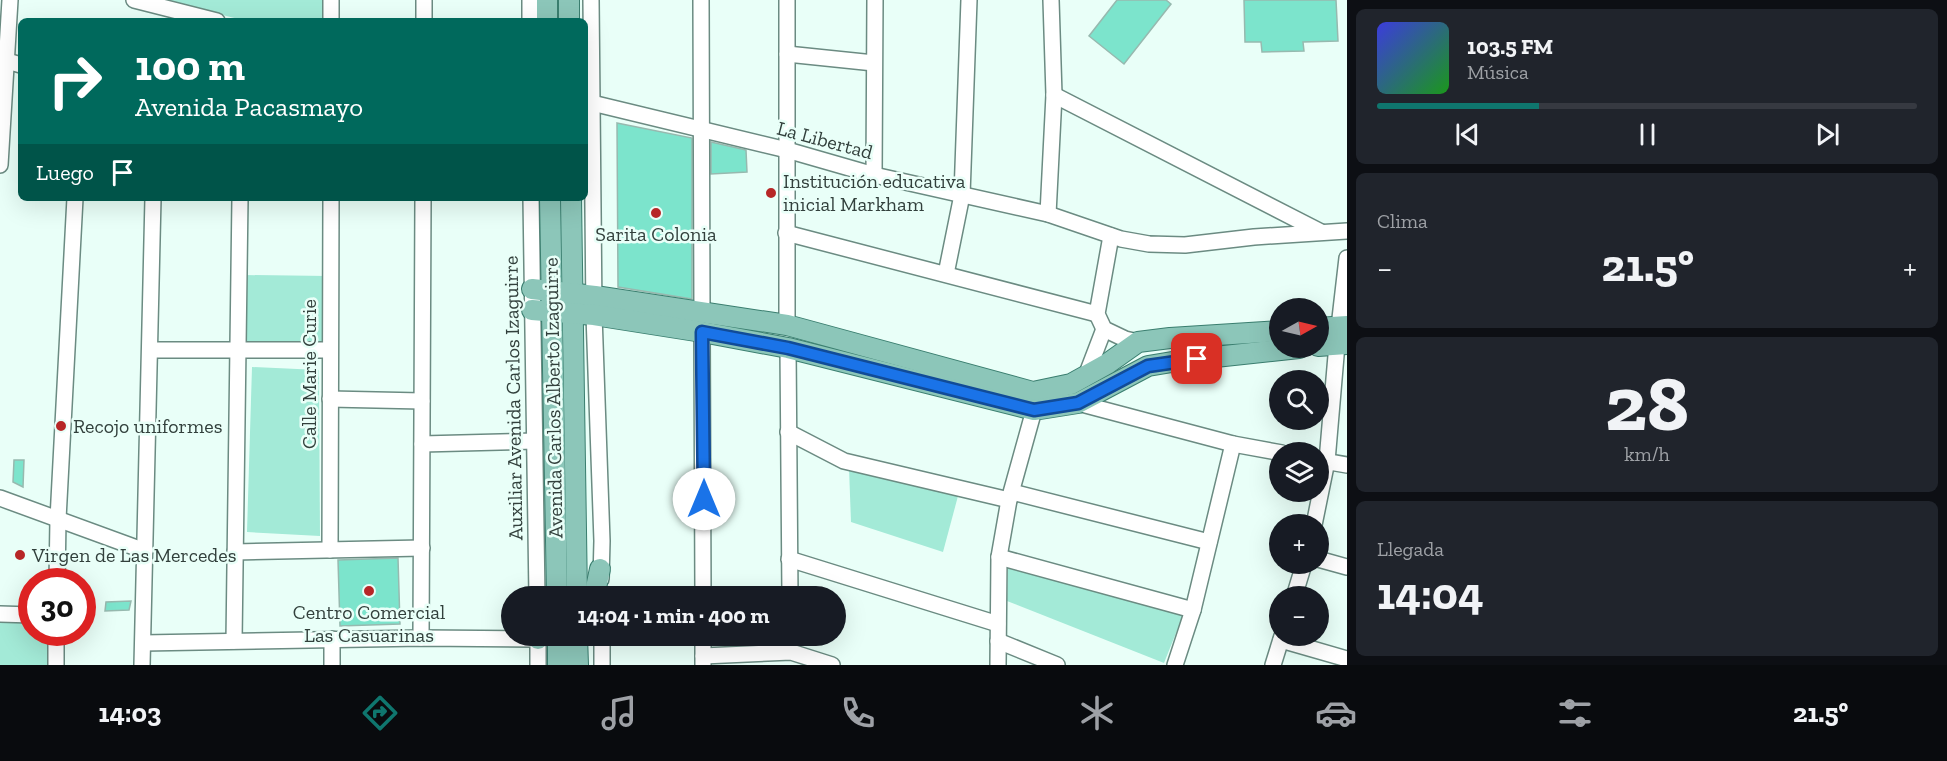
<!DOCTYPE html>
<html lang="es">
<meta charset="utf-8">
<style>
:root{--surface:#171b24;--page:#20242c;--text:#f1f3f6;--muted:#9ea1a6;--line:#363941;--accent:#0f766e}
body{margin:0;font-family:"Zilla Slab",serif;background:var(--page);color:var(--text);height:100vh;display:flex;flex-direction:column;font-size:22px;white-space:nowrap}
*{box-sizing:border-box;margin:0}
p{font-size:20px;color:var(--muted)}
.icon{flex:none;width:33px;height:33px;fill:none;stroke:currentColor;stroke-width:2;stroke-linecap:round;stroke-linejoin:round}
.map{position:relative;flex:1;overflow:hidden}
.side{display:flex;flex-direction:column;gap:9px;padding:9px;background:#0d0f14;width:600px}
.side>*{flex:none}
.banner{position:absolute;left:18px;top:18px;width:570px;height:183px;border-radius:9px;box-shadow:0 6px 24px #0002;background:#00695c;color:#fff;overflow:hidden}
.needle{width:39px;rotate:82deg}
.controls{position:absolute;left:1269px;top:298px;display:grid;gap:12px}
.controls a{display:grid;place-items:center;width:60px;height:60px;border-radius:50%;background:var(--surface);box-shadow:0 6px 24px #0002;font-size:30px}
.speed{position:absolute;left:18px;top:568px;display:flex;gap:12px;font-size:30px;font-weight:700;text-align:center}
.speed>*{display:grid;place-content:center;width:78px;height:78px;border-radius:50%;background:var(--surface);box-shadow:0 6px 24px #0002;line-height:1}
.speed .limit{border:9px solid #d22;background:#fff;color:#111}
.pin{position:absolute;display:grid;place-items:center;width:51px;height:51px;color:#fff;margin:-26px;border-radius:12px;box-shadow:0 3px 9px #0006}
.me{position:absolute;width:66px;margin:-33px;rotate:0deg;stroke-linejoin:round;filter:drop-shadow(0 0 4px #0008)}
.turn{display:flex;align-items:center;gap:21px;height:126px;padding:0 18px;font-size:27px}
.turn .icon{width:78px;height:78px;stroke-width:2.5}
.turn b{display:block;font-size:42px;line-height:51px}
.then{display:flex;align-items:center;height:57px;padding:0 18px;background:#0003;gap:12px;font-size:22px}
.big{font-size:45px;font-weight:700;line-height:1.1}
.side .tile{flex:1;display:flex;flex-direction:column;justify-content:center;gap:9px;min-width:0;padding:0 21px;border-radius:9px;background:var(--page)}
.side .dial{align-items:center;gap:0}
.dial b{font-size:78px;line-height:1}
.song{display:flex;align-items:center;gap:18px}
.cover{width:72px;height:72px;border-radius:9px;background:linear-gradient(135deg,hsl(240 70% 55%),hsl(120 70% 35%))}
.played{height:6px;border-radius:3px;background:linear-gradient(90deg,var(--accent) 30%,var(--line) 30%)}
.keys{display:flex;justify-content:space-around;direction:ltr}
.heat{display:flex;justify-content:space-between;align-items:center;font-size:33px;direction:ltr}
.trip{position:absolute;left:501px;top:586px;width:345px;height:60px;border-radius:30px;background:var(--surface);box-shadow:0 6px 24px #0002;font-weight:700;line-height:60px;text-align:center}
.tabs{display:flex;height:96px;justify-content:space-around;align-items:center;background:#090b0e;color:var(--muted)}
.tabs .icon{width:42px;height:42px}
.tabs .selected{color:var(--accent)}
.tabs b{font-size:27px;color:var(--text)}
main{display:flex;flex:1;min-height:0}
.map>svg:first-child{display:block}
</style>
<main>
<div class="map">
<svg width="1347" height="665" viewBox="0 0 1347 665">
<rect width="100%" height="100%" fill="#e9fff8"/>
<!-- green -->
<g fill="#a3ead7">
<polygon points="160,0 324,0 325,21 247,21"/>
<polygon points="244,275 328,276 328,346 242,346"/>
<polygon points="252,367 319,370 320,536 247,532"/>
<polygon points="849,468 958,496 943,552 851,522"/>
<polygon points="1008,565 1184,613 1164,663 1007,601"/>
<polygon points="0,618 31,619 32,633 51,633 51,665 0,665"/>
</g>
<!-- building -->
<g fill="#7ce4cc" stroke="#97b9af" stroke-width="1.5">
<polygon points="1117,0 1166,0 1171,4 1124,64 1089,36"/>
<polygon points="1244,0 1336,0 1338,41 1303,42 1304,51 1262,52 1261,42 1245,42"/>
<polygon points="617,123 692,138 692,299 618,287"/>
<polygon points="711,142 746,150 747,172 711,174"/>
<polygon points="14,460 24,460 23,487 13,482"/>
<polygon points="398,558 400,624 340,626 338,560"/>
<polygon points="131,601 129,610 105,611 106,602"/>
</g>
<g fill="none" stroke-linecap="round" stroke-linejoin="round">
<!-- minor casing -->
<g stroke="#6b8b82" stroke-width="18">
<g id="minor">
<polyline points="134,0 217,21"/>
<polyline points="331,0 331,21"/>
<polyline points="530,0 530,21"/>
<polyline points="591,0 594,315 602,541 601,579"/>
<polyline points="701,0 702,312"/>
<polyline points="787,0 787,325"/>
<polyline points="424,21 424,0"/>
<polyline points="787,54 874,63"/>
<polyline points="7,61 21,65"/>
<polyline points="1054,95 1321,232"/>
<polyline points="592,103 787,150 874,175 1048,214 1121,239 1149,244 1185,245 1254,237 1347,231"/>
<polyline points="0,165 10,0"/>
<polyline points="874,175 875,0"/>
<polyline points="531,198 537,597"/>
<polyline points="1048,214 1054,95 1051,0"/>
<polyline points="786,233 1097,314"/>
<polyline points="1111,236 1097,314 1104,329 1125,339 1138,342"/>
<polyline points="946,274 962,195 969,0"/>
<polyline points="1339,327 1347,258"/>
<polyline points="702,332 703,597"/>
<polyline points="788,348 790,597"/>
<polyline points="150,350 330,350"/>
<polyline points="1086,376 1104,329"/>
<polyline points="330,399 422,401"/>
<polyline points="1078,403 1233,444 1282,453"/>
<polyline points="788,432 844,461 1009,500"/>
<polyline points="422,444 534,441"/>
<polyline points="1318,460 1347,465"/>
<polyline points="1012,492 1209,542"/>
<polyline points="0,498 145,551"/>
<polyline points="1314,525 1327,461 1337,344"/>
<polyline points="330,550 331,198"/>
<polyline points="235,552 422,548"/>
<polyline points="999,557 1193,610"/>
<polyline points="789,559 998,624"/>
<polyline points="1318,559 1347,567"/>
<polyline points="57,582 58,519 75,198"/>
<polyline points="1294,597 1304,564"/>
<polyline points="0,614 32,615"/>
<polyline points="538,636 538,665"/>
<polyline points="602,636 602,665"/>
<polyline points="703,636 703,665"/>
<polyline points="421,638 423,198"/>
<polyline points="332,639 332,665"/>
<polyline points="1281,640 1347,659"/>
<polyline points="234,641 240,198"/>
<polyline points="998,641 1057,665"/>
<polyline points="143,643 421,638 538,639"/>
<polyline points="703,656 791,652 832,665"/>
<polyline points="56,665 56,633"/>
<polyline points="142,665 153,198"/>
<polyline points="998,665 999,557 1009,500 1034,410"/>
<polyline points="1175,665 1193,610 1233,444"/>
<polyline points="1273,665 1282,636"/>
</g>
</g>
<!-- major casing -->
<g stroke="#3a7e6f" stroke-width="22">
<g id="major">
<polyline points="547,0 547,21"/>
<polyline points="569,0 569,21"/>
<polyline points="550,198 557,597"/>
<polyline points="571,198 577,597"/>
<polyline points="532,289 595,296 787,325 1033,392 1071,384 1107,364 1138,342 1170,338 1280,331"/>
<polyline points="532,310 594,315 702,332 788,348 1034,410 1078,403 1148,366 1178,361 1299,348"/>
<polyline points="1318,328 1347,326"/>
<polyline points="1318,346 1347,344"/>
<polyline points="594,597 600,569"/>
<polyline points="558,636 558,665"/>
<polyline points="577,636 578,665"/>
<polyline points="538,639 538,636"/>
</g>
</g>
<!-- minor -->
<use href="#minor" stroke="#fff" stroke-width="15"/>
<!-- major -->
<use href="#major" stroke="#8cc6b9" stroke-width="20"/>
</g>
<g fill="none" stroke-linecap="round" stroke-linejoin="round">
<!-- route casing -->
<g stroke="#114b97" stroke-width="15">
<polyline id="route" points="704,499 702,332 788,348 1034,410 1078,403 1148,366 1197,359"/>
</g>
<!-- route -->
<use href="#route" stroke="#1a73e8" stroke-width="10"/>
</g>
<!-- markers -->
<g fill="#b72727" stroke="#e9fff8" stroke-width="2">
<circle cx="771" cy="193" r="6"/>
<circle cx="656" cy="213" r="6"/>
<circle cx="61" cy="426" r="6"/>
<circle cx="20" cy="555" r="6"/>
<circle cx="369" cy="591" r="6"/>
</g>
<g text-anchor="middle" stroke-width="5" stroke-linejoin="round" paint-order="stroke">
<!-- street labels -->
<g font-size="20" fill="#32403c" stroke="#e9fff8">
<text transform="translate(825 140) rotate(15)" y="7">La Libertad</text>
<text transform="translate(309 374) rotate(-90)" y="7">Calle Marie Curie</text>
<text transform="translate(513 398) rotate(-91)" y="7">Auxiliar Avenida Carlos Izaguirre</text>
<text transform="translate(553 398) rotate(-91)" y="7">Avenida Carlos Alberto Izaguirre</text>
</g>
<!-- poi labels -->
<g font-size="20" fill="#32403c" stroke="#e9fff8" text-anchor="start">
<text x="783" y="188">Institución educativa<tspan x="783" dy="23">inicial Markham</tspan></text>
<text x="656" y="241" text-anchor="middle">Sarita Colonia</text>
<text x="73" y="433">Recojo uniformes</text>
<text x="32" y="562">Virgen de Las Mercedes</text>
<text x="369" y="619" text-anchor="middle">Centro Comercial<tspan x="369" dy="23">Las Casuarinas</tspan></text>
</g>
</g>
</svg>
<div class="controls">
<a><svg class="needle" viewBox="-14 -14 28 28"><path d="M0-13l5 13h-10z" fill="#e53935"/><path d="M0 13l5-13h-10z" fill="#9ea1a6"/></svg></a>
<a><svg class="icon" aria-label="search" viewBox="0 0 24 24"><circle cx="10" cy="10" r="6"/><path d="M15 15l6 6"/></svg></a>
<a><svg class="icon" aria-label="layers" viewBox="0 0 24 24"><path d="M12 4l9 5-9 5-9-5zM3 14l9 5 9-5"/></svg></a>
<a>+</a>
<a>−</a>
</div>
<div class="speed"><div class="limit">30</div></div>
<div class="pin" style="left:1197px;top:359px;background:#d93025"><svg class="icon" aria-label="arrive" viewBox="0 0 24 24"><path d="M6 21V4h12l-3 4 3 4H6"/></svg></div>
<svg class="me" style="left:704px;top:499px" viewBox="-20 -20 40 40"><circle r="19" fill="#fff"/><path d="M0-13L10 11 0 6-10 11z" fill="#1a73e8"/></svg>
<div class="trip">14:04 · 1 min · 400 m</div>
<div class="banner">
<div class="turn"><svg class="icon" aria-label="right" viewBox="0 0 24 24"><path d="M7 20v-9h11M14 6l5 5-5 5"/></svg><div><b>100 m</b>Avenida Pacasmayo</div></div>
<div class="then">Luego<svg class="icon" aria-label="arrive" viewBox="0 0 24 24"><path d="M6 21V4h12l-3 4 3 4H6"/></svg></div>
</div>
</div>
<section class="side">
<div class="tile">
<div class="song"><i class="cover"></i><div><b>103.5 FM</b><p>Música</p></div></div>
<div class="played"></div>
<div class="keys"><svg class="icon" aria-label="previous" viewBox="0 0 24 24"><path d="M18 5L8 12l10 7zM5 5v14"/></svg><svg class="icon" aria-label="pause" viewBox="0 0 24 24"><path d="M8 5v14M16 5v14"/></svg><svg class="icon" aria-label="next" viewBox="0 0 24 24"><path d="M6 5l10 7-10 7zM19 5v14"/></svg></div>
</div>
<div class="tile"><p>Clima</p>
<div class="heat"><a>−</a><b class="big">21.5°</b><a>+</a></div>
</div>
<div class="tile dial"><b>28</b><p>km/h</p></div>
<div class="tile"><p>Llegada</p><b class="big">14:04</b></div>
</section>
</main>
<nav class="tabs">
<b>14:03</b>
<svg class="icon selected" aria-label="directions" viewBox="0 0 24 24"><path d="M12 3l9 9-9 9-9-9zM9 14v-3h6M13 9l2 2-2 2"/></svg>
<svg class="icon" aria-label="music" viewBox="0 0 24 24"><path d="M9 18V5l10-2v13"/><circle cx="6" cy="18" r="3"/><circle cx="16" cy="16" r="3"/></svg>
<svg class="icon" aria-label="phone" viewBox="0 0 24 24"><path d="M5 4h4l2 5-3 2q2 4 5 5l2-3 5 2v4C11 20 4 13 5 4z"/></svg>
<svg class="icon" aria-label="climate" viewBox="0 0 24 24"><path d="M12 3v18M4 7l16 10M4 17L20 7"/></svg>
<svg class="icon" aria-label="car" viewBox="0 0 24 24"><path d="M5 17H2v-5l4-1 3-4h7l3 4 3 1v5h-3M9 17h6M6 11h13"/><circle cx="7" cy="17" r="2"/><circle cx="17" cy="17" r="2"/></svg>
<svg class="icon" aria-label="filters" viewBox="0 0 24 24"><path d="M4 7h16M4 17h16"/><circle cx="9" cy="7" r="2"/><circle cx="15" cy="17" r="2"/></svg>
<b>21.5°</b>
</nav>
